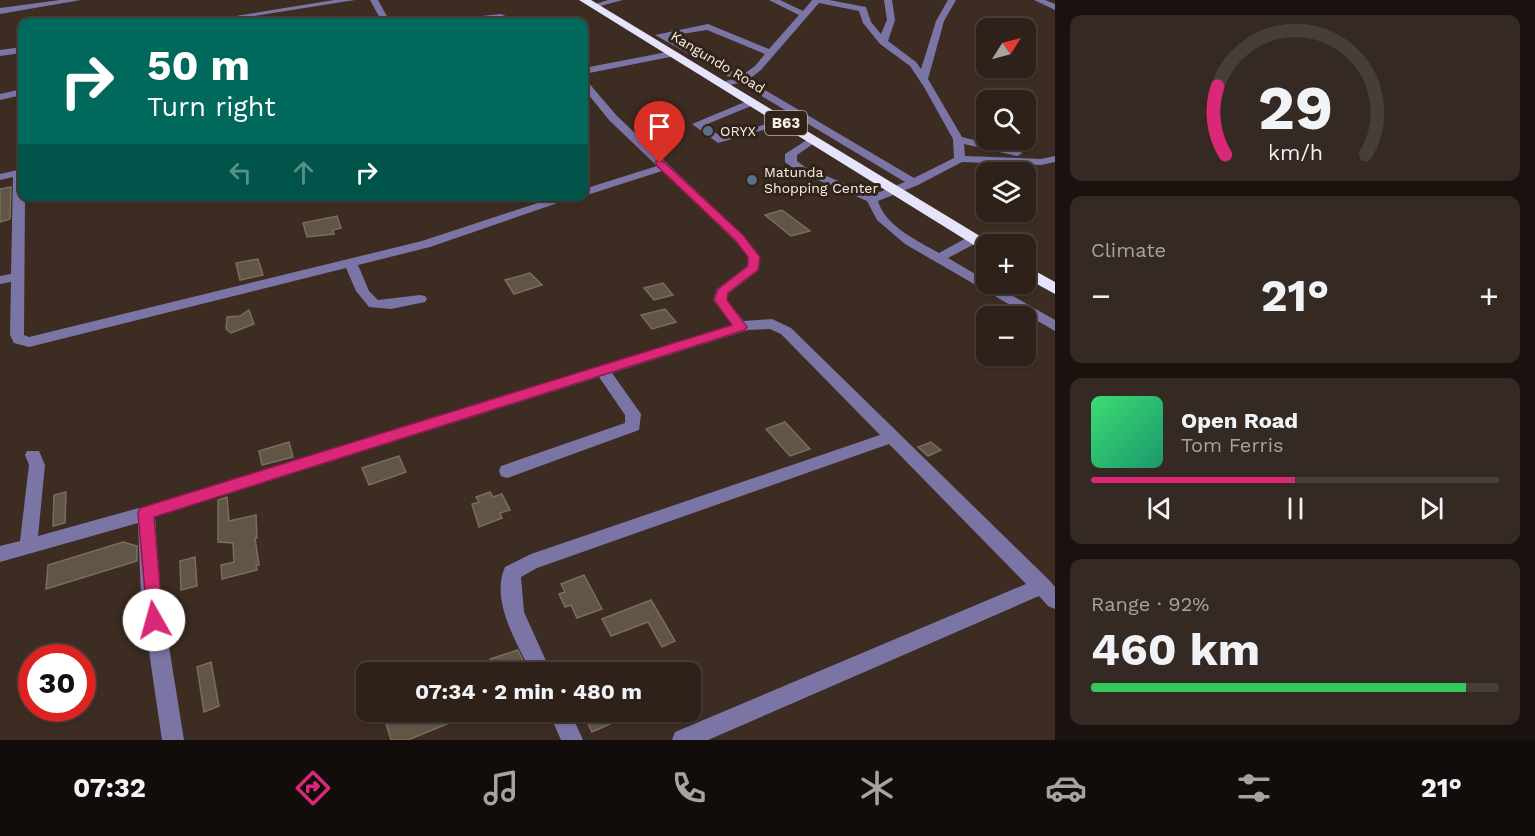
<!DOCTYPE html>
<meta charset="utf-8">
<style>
:root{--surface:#2d211a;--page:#352923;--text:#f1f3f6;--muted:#a7a3a2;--line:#483e39;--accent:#db2777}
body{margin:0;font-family:"Work Sans",sans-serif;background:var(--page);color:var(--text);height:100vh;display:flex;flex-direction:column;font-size:22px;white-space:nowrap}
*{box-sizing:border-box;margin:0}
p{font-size:20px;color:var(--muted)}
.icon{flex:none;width:33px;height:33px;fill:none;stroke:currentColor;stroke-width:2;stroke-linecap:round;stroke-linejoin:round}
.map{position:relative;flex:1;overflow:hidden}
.details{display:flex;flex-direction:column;gap:15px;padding:15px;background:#19120e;width:480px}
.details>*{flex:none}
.banner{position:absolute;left:18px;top:18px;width:570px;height:183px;border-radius:12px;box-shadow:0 2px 4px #0004,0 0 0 2px var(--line);background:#00695c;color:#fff;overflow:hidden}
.needle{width:39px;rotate:54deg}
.controls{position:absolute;left:976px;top:18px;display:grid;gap:12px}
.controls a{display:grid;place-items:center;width:60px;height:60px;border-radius:12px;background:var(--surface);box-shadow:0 2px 4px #0004,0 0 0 2px var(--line);font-size:30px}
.speed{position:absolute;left:18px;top:644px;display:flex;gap:12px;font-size:30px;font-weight:700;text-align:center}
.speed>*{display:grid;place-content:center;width:78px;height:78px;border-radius:50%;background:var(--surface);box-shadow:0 2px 4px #0004,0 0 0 2px var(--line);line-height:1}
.speed .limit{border:9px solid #d22;background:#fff;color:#111}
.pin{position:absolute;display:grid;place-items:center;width:51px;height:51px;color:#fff;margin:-62px -26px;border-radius:50% 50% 50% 0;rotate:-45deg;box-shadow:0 0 6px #0007}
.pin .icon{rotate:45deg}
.me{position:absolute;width:66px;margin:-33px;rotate:353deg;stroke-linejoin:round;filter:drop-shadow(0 0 4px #0008)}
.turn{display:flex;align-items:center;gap:21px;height:126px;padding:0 30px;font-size:27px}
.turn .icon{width:78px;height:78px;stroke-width:2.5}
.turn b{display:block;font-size:42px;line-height:51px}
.lanes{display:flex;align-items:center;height:57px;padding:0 30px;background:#0003;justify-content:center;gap:30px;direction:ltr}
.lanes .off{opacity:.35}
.big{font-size:45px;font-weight:700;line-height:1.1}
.details .card{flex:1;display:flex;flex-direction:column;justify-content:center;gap:9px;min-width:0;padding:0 21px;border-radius:12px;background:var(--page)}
.details .dial{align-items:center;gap:0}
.dial svg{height:156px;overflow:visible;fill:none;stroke:var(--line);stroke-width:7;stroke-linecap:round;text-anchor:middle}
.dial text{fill:var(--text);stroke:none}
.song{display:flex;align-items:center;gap:18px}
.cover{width:72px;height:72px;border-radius:9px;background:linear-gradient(135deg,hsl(140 70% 55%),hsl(160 70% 35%))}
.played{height:6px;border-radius:3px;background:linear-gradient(90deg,var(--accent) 50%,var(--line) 50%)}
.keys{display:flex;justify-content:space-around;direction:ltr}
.heat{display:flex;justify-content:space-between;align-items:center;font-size:33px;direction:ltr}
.charge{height:9px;border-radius:4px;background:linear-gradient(90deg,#34c759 92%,var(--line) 0)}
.trip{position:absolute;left:356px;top:662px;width:345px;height:60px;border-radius:12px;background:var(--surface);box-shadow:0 2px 4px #0004,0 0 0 2px var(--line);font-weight:700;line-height:60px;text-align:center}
.tab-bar{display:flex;height:96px;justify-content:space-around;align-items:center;background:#120d0a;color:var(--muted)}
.tab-bar .icon{width:42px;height:42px}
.tab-bar .active{color:var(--accent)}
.tab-bar b{font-size:27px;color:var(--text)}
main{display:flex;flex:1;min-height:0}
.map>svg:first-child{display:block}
</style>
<main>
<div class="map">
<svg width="1055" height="740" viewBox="0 0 1055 740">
<rect width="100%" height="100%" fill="#3c2c22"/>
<!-- building -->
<g fill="#615646" stroke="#796e5d" stroke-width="1.5">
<polygon points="11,187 10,219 0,222 0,189"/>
<polygon points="782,210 810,231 791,236 765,215"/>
<polygon points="337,216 341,228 333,230 334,234 307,237 303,223"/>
<polygon points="258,259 263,275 240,280 236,263"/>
<polygon points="530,273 542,285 514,294 505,280"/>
<polygon points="663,283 673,295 654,300 644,288"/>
<polygon points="665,309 676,322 652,329 641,315"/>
<polygon points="249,310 254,324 231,333 226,329 227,317 240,316"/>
<polygon points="785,422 810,449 790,456 766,429"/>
<polygon points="289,442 293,457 262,465 259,451"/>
<polygon points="931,442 941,450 928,456 918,447"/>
<polygon points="399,456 406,472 369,485 362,468"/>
<polygon points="66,492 65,523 53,526 54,495"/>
<polygon points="490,492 493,497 502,494 510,510 500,513 502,518 479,527 472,504 479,502 476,497"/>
<polygon points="227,497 229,521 256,515 257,538 255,538 259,565 256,565 257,570 222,579 221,565 234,562 233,543 218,542 218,500"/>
<polygon points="123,542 137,546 137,561 46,589 48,565"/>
<polygon points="195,557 197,586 181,590 180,561"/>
<polygon points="584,575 602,609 577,618 571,605 565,607 559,594 565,592 561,584"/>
<polygon points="651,600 675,641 662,647 648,622 611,636 602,619"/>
<polygon points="518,650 527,669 524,672 493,672 490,659"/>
<polygon points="211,662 219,706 204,712 197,667"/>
<polygon points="392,711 451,711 454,721 408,740 391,740 383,714"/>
<polygon points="582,711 639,711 592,732"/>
</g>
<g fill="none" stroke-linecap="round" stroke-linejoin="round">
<!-- minor -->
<g fill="#7b75a6" fill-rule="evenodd">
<polygon points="60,0 81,0 0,14 0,8"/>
<polygon points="334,0 355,0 217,22 199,22"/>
<polygon points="370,0 378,0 390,22 382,22"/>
<polygon points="608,0 623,0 593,8 589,6"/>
<path d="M769,0H780L803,11L812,0H829L866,7L871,22L881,34L887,20L884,0H892L895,20L888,41L916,62L921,69L936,21L948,0H956L944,21L928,79L962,137L1023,153L1017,156L964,144L965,156L1041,159L1055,156V162L1041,165L962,162L918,185L878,201C885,226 918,241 939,253L970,236H978V242L948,258L987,281V284H992L1055,320V331L905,244L877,220L867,201L797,171L785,162V154L813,136L818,139L817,141L797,155V161L805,167L872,195L905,182L740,83L720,87V83L733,79L655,35L708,24L769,49L799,15ZM819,3L859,11L863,23L880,44L910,66L924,87L953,139L954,158L914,178L748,80L761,70ZM707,30L765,54L755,66L741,76L669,36Z"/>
<polygon points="1034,0 1045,0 1055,4 1055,10"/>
<polygon points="501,14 519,22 500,20 449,22 453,19"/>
<polygon points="22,47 22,53 0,56 0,50"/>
<polygon points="672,51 675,52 675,56 584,74 584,68"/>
<path d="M584,80L587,81L617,116L743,235L760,257L759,270L728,294L727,300L744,321L772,319L791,328L1049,580L1055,587V609L1048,606L1039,596L708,740H672L675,732L1026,584L889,444L537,568L521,577L524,612L551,672H531C517,643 490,600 505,567L531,554L880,435L781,334L770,329L748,330L612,373L641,414L639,430L507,478L501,476L499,471L501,466L625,423V415L599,377L155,517L161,597L184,740H162L141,597L138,523L0,562V546L20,541L29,465L25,455L27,451H39L45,465L38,536L146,506L732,325L713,300L717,289L747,266L748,257L735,241L662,171L584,196V189L657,166L609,120L584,89Z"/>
<polygon points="22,89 22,95 0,100 0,94"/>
<polygon points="752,99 756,100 756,104 705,125 720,136 786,119 791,122 718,143 692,124"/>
<polygon points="22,169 22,196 25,196 24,335 29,337 422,241 559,196 578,196 430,247 358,265 369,291 378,300 420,295 425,296 427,299 425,302 391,309 369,307 356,291 346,268 29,347 14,343 10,335 11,282 0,284 0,276 11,274 13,177 0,180 0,174"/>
<polygon points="548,711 570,711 583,740 561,740"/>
</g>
<!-- highway -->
<g fill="#e6e4fc" fill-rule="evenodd">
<polygon points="579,0 591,0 993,244 987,244 987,252 982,250"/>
<polygon points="1026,266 1055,282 1055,294 1026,278"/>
</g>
</g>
<!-- route -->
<polygon fill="#db2777" stroke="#8e194d" stroke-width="1.5" points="656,161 663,161 743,235 760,257 758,270 728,293 727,300 747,327 745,330 154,517 163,620 161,626 154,628 148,626 138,513 140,508 732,325 714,300 718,289 748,266 748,257 735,240 656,165"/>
<!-- markers -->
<g fill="#5c6f8a" stroke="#312318" stroke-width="2">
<circle cx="708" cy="131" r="6"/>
<circle cx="752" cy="180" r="6"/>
</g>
<g text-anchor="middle" stroke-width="6" stroke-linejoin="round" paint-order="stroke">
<!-- far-street labels -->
<g font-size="14" fill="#f9eee7" stroke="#312318">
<text transform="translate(718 62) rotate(31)" y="5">Kangundo Road</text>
</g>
<!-- far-poi labels -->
<g font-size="14" fill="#f9eee7" stroke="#312318" text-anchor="start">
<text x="720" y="136">ORYX</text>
<text x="764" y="177">Matunda<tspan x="764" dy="16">Shopping Center</tspan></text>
</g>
<!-- shield labels -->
<rect fill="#312318" stroke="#bdb1a9" stroke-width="1.5" x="765" y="111" width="42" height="24" rx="4.5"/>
<g font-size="15" font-weight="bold" fill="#f9eee7">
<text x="786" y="128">B63</text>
</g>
</g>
</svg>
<div class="controls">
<a><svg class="needle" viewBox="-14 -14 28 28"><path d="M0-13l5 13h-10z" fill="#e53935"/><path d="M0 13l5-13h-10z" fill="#a7a3a2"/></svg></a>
<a><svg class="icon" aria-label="search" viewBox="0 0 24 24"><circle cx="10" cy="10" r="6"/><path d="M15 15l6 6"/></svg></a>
<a><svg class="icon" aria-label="layers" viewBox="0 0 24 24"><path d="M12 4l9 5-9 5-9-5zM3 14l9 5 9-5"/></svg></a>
<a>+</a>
<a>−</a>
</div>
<div class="speed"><div class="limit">30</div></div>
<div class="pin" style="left:660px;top:163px;background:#d93025"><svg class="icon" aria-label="arrive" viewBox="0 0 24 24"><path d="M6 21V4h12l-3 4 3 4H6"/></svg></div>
<svg class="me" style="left:154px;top:620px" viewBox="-20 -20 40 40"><circle r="19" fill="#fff"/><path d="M0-13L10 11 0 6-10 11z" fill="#db2777"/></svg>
<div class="trip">07:34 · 2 min · 480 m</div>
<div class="banner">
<div class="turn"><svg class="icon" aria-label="right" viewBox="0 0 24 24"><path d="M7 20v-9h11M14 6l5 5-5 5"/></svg><div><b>50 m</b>Turn right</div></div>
<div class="lanes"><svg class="icon off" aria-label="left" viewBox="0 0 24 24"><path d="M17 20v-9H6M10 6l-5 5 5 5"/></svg><svg class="icon off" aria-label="ahead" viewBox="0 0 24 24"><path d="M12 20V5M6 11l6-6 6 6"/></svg><svg class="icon" aria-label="right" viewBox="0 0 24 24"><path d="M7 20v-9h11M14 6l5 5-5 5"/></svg></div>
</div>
</div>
<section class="details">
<div class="card dial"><svg viewBox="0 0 100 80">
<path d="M14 69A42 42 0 1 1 86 69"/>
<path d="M14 69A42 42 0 0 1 10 34" stroke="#db2777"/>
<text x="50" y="56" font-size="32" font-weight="700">29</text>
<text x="50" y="72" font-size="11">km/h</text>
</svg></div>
<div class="card"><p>Climate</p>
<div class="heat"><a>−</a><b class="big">21°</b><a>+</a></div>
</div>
<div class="card">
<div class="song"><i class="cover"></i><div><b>Open Road</b><p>Tom Ferris</p></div></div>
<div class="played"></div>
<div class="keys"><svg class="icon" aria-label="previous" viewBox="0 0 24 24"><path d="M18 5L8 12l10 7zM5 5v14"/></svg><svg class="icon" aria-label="pause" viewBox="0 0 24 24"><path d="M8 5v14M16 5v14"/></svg><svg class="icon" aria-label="next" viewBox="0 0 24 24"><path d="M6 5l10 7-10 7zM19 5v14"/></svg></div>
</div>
<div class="card"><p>Range · 92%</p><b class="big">460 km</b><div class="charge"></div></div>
</section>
</main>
<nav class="tab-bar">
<b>07:32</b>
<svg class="icon active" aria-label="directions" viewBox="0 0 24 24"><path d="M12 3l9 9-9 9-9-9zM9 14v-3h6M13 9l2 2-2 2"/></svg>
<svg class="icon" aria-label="music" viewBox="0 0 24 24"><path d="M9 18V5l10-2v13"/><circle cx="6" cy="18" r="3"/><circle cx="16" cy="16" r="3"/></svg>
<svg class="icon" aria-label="phone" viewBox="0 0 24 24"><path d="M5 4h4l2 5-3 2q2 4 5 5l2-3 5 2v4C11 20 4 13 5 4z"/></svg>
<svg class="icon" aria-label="climate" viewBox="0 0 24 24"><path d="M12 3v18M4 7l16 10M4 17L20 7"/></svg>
<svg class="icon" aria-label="car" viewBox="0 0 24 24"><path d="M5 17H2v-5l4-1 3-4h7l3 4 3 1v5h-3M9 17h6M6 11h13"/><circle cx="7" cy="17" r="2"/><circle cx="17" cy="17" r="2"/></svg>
<svg class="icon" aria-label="filters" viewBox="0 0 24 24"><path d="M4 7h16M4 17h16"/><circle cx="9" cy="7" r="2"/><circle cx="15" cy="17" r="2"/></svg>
<b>21°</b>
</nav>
